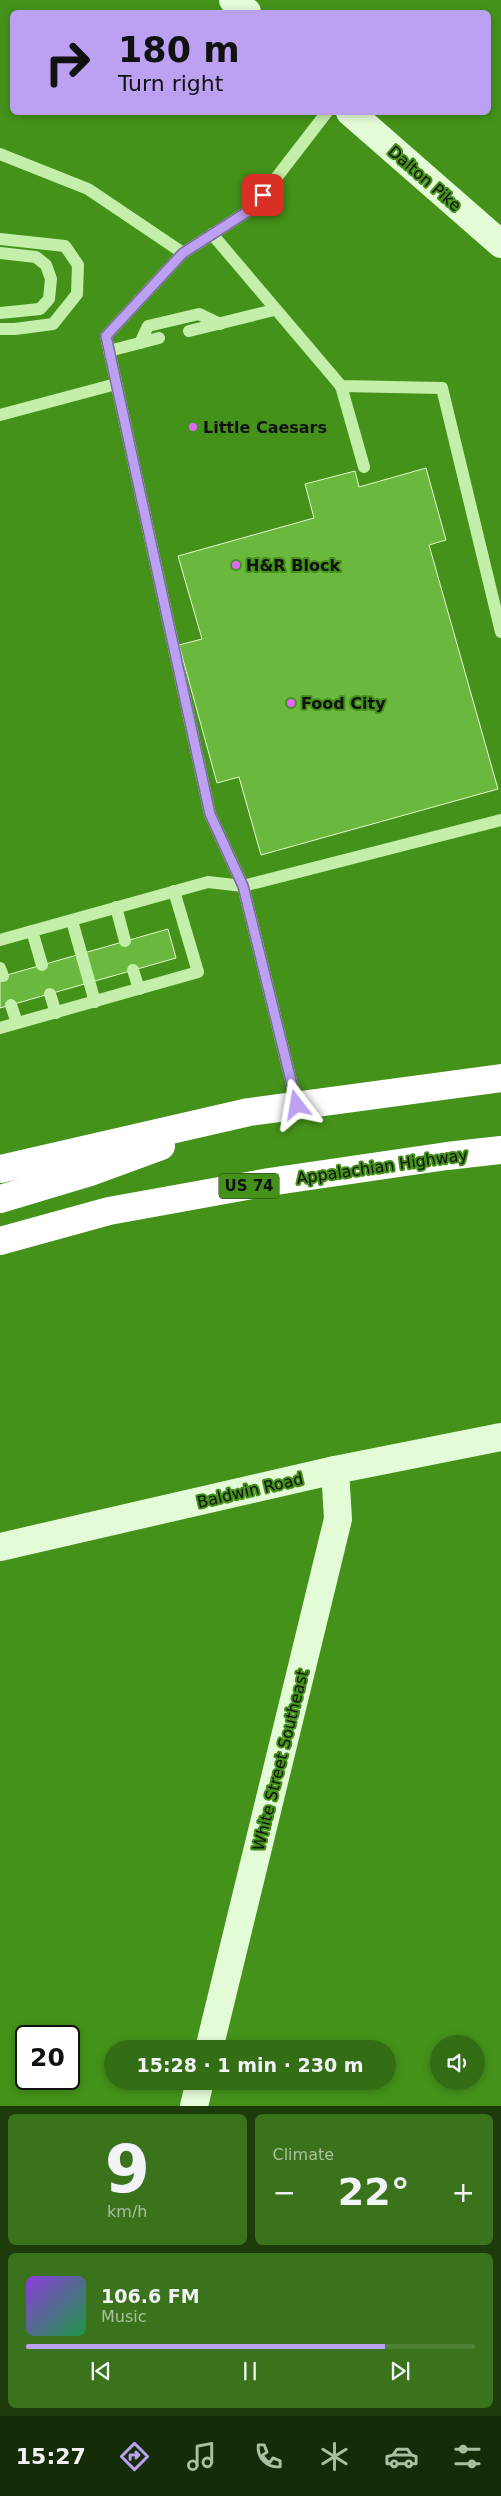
<!DOCTYPE html>
<meta charset="utf-8">
<style>
:root{--surface:#336e14;--page:#3b731d;--text:#f1f3f6;--muted:#a9c0a0;--line:#4e8134;--accent:#bca0f2}
body{margin:0;font-family:"DejaVu Sans",sans-serif;background:var(--page);color:var(--text);height:100vh;display:flex;flex-direction:column;font-size:19px;white-space:nowrap}
*{box-sizing:border-box;margin:0}
p{font-size:16px;color:var(--muted)}
.icon{flex:none;width:28px;height:28px;fill:none;stroke:currentColor;stroke-width:2;stroke-linecap:round;stroke-linejoin:round}
.map{position:relative;height:2106px;overflow:hidden}
.drawer{display:flex;flex-direction:column;gap:8px;padding:8px;background:#1c3c0b;flex:1}
.drawer>*{flex:none}
.guide{position:absolute;left:10px;top:10px;width:481px;height:105px;border-radius:8px;box-shadow:0 2px 8px #0003;background:#bca0f2;color:#111;overflow:hidden}
.tools{position:absolute;left:430px;top:2035px;display:grid;gap:10px}
.tools a{display:grid;place-items:center;width:55px;height:55px;border-radius:50%;background:var(--surface);box-shadow:0 2px 8px #0003;font-size:25px}
.speed{position:absolute;left:15px;top:2025px;display:flex;gap:10px;font-size:25px;font-weight:700;text-align:center}
.speed>*{display:grid;place-content:center;width:65px;height:65px;border-radius:50%;background:var(--surface);box-shadow:0 2px 8px #0003;line-height:1}
.speed .limit{border:2px solid #111;border-radius:8px;background:#fff;color:#111}
.pin{position:absolute;display:grid;place-items:center;width:42px;height:42px;color:#fff;margin:-21px;border-radius:10px;box-shadow:0 2px 8px #0006}
.me{position:absolute;width:55px;margin:-28px;rotate:346deg;stroke-linejoin:round;filter:drop-shadow(0 0 4px #0008)}
.turn{display:flex;align-items:center;gap:18px;height:105px;padding:0 25px;font-size:22px}
.turn .icon{width:65px;height:65px;stroke-width:2.5}
.turn b{display:block;font-size:35px;line-height:42px}
.big{font-size:38px;font-weight:700;line-height:1.1}
.drawer .tile{flex:1;display:flex;flex-direction:column;justify-content:center;gap:8px;min-width:0;padding:0 18px;border-radius:8px;background:var(--page)}
.drawer .dial{align-items:center;gap:0}
.dial b{font-size:65px;line-height:1}
.song{display:flex;align-items:center;gap:15px}
.cover{width:60px;height:60px;border-radius:8px;background:linear-gradient(135deg,hsl(270 70% 55%),hsl(140 70% 35%))}
.played{height:5px;border-radius:2px;background:linear-gradient(90deg,var(--accent) 80%,var(--line) 80%)}
.keys{display:flex;justify-content:space-around;direction:ltr}
.heat{display:flex;justify-content:space-between;align-items:center;font-size:28px;direction:ltr}
.drawer .tiles{flex:1;display:grid;gap:8px;grid-template-columns:1fr 1fr}
.tile:last-child{grid-column:span 2}
.trip{position:absolute;left:104px;top:2040px;width:292px;height:50px;border-radius:25px;background:var(--surface);box-shadow:0 2px 8px #0003;font-weight:700;line-height:50px;text-align:center}
.menu{display:flex;height:80px;justify-content:space-around;align-items:center;background:#142c08;color:var(--muted)}
.menu .icon{width:35px;height:35px}
.menu .on{color:var(--accent)}
.menu b{font-size:22px;color:var(--text)}
.map>svg:first-child{display:block}
</style>
<div class="map">
<svg width="501" height="2106" viewBox="0 0 501 2106">
<rect width="100%" height="100%" fill="#44921a"/>
<!-- building -->
<g fill="#6ab83e" stroke="#e0fbd1">
<polygon points="426,468 446,540 429,545 498,789 261,855 239,777 217,783 179,645 202,639 178,556 314,518 305,484 355,471 359,487"/>
<polygon points="168,929 176,958 0,1008 0,977"/>
</g>
<g fill="none" stroke-linecap="round" stroke-linejoin="round">
<!-- lane -->
<g stroke="#c4efaa" stroke-width="12">
<polyline points="0,154 88,189 183,253"/>
<polyline points="212,234 341,386 442,388 501,632"/>
<polyline points="0,239 65,246 78,265 77,294 53,324 15,329 0,329"/>
<polyline points="0,253 36,257 46,265 51,279 49,299 40,309 0,313"/>
<polyline points="189,331 274,310"/>
<polyline points="140,343 148,326 199,314 220,324"/>
<polyline points="109,351 159,338"/>
<polyline points="341,386 364,467"/>
<polyline points="0,415 116,384"/>
<polyline points="116,907 125,941"/>
<polyline points="72,921 95,1002"/>
<polyline points="32,931 42,965"/>
<polyline points="0,940 208,882 243,886 501,820"/>
<polyline points="0,968 3,976"/>
<polyline points="133,970 139,989"/>
<polyline points="50,994 56,1013"/>
<polyline points="11,1005 17,1023"/>
<polyline points="0,1028 198,972 174,891"/>
<polyline points="297,1105 243,886 210,814 106,336 183,253 253,208 327,112"/>
</g>
<!-- secondary -->
<g stroke="#e4fbd8" stroke-width="28">
<polyline points="233,0 247,12"/>
<polyline points="350,112 501,244"/>
<polyline points="0,1547 335,1470 501,1437"/>
<polyline points="209,2049 338,1519 335,1470"/>
<polyline points="194,2106 200,2081"/>
</g>
<!-- highway -->
<g stroke="#fff" stroke-width="28">
<polyline points="0,1169 249,1112 501,1078"/>
<polyline points="0,1199 90,1172 161,1146"/>
<polyline points="0,1241 109,1211 269,1182 447,1156 501,1150"/>
</g>
</g>
<g fill="none" stroke-linecap="round" stroke-linejoin="round">
<!-- route casing -->
<g stroke="#7a689d" stroke-width="12">
<polyline id="route" points="263,195 253,208 183,253 106,336 210,814 243,886 297,1105"/>
</g>
<!-- route -->
<use href="#route" stroke="#bca0f2" stroke-width="9"/>
</g>
<!-- markers -->
<g fill="#e068ff" stroke="#44921a" stroke-width="2">
<circle cx="193" cy="427" r="5"/>
<circle cx="236" cy="565" r="5"/>
<circle cx="291" cy="703" r="5"/>
</g>
<g text-anchor="middle" stroke-width="4" stroke-linejoin="round" paint-order="stroke">
<!-- shield labels -->
<rect fill="#44921a" stroke="#203814" stroke-width="1" x="219" y="1173.5" width="60" height="25" rx="4"/>
<g font-size="15" font-weight="bold" fill="#111">
<text x="249" y="1191">US 74</text>
</g>
<!-- street labels -->
<g font-size="16" fill="#111" stroke="#44921a">
<text transform="translate(425 178) rotate(41)" y="6">Dalton Pike</text>
<text transform="translate(382 1166) rotate(-8)" y="6">Appalachian Highway</text>
<text transform="translate(250 1490) rotate(-13)" y="6">Baldwin Road</text>
<text transform="translate(280 1760) rotate(-76)" y="6">White Street Southeast</text>
</g>
<!-- poi labels -->
<g font-size="16" font-weight="bold" fill="#111" stroke="#44921a" text-anchor="start">
<text x="203" y="433">Little Caesars</text>
<text x="246" y="571">H&amp;R Block</text>
<text x="301" y="709">Food City</text>
</g>
</g>
</svg>
<div class="tools">
<a><svg class="icon" aria-label="sound" viewBox="0 0 24 24"><path d="M4 9h4l5-4v14l-5-4H4zM17 9q2 3 0 6"/></svg></a>
</div>
<div class="speed"><div class="limit">20</div></div>
<div class="pin" style="left:263px;top:195px;background:#d93025"><svg class="icon" aria-label="arrive" viewBox="0 0 24 24"><path d="M6 21V4h12l-3 4 3 4H6"/></svg></div>
<svg class="me" style="left:297px;top:1105px" viewBox="-20 -20 40 40"><path d="M0-17L14 15 0 8-14 15z" fill="#bca0f2" stroke="#fff" stroke-width="4"/></svg>
<div class="trip">15:28 · 1 min · 230 m</div>
<div class="guide">
<div class="turn"><svg class="icon" aria-label="right" viewBox="0 0 24 24"><path d="M7 20v-9h11M14 6l5 5-5 5"/></svg><div><b>180 m</b>Turn right</div></div>
</div>
</div>
<section class="drawer">
<div class="tiles">
<div class="tile dial"><b>9</b><p>km/h</p></div>
<div class="tile"><p>Climate</p>
<div class="heat"><a>−</a><b class="big">22°</b><a>+</a></div>
</div>
<div class="tile">
<div class="song"><i class="cover"></i><div><b>106.6 FM</b><p>Music</p></div></div>
<div class="played"></div>
<div class="keys"><svg class="icon" aria-label="previous" viewBox="0 0 24 24"><path d="M18 5L8 12l10 7zM5 5v14"/></svg><svg class="icon" aria-label="pause" viewBox="0 0 24 24"><path d="M8 5v14M16 5v14"/></svg><svg class="icon" aria-label="next" viewBox="0 0 24 24"><path d="M6 5l10 7-10 7zM19 5v14"/></svg></div>
</div>
</div>
</section>
<nav class="menu">
<b>15:27</b>
<svg class="icon on" aria-label="directions" viewBox="0 0 24 24"><path d="M12 3l9 9-9 9-9-9zM9 14v-3h6M13 9l2 2-2 2"/></svg>
<svg class="icon" aria-label="music" viewBox="0 0 24 24"><path d="M9 18V5l10-2v13"/><circle cx="6" cy="18" r="3"/><circle cx="16" cy="16" r="3"/></svg>
<svg class="icon" aria-label="phone" viewBox="0 0 24 24"><path d="M5 4h4l2 5-3 2q2 4 5 5l2-3 5 2v4C11 20 4 13 5 4z"/></svg>
<svg class="icon" aria-label="climate" viewBox="0 0 24 24"><path d="M12 3v18M4 7l16 10M4 17L20 7"/></svg>
<svg class="icon" aria-label="car" viewBox="0 0 24 24"><path d="M5 17H2v-5l4-1 3-4h7l3 4 3 1v5h-3M9 17h6M6 11h13"/><circle cx="7" cy="17" r="2"/><circle cx="17" cy="17" r="2"/></svg>
<svg class="icon" aria-label="filters" viewBox="0 0 24 24"><path d="M4 7h16M4 17h16"/><circle cx="9" cy="7" r="2"/><circle cx="15" cy="17" r="2"/></svg>
</nav>
